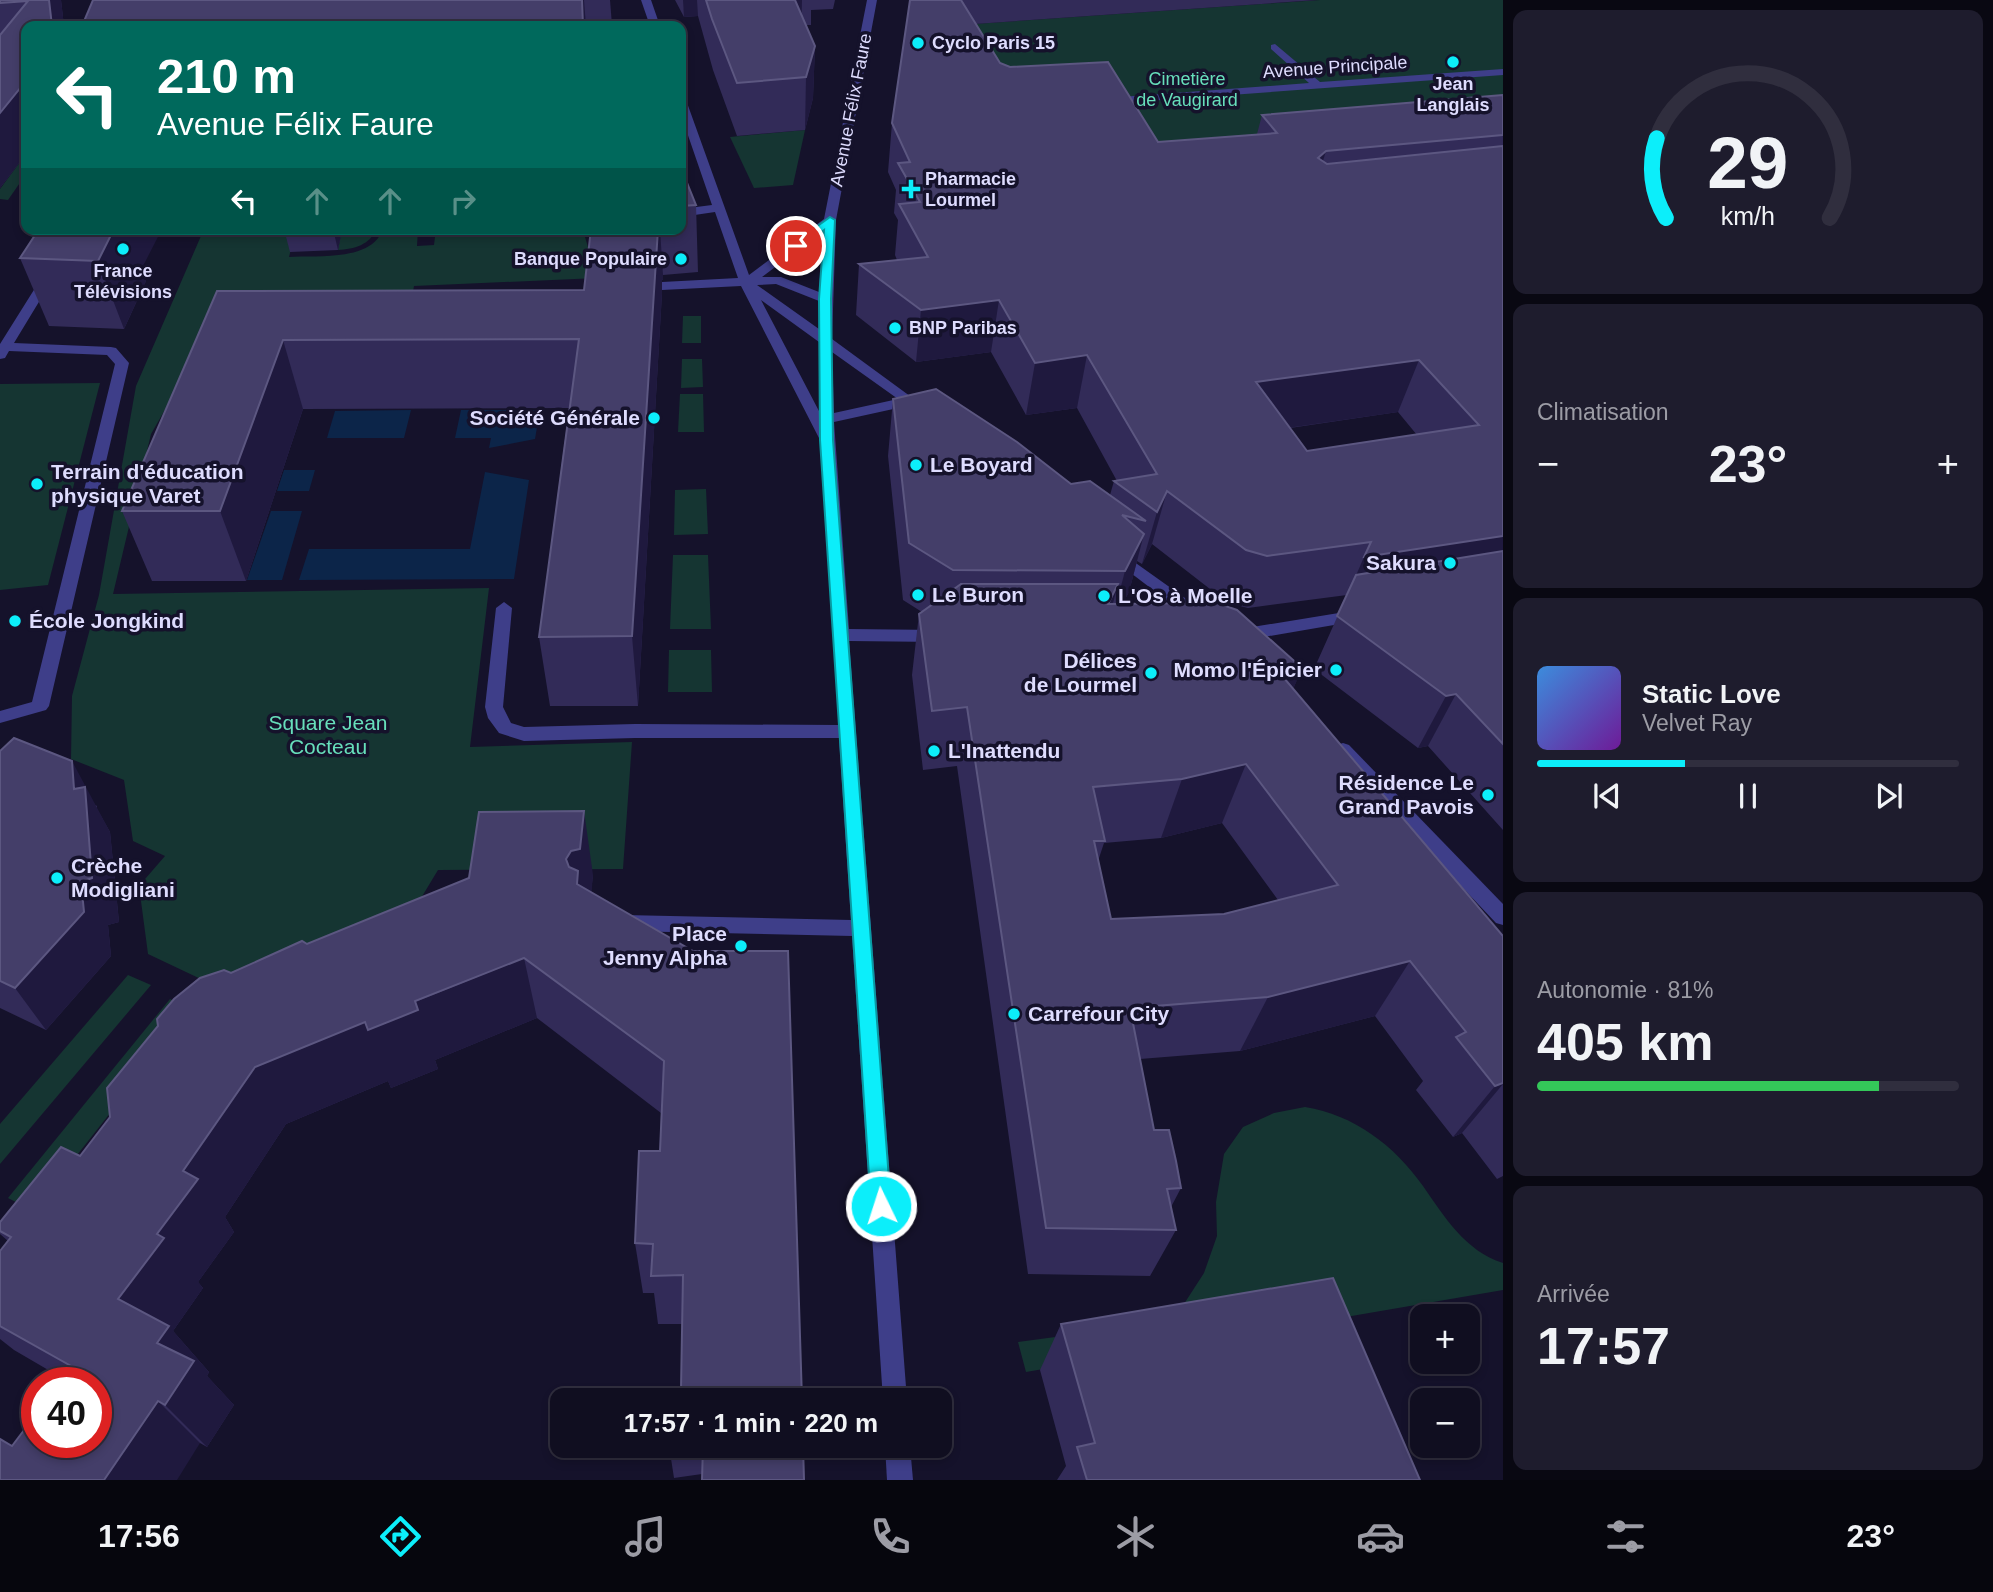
<!DOCTYPE html>
<html lang="fr">
<meta charset="utf-8">
<style>
:root{--surface:#100e20;--page:#1e1c2d;--text:#f1f3f6;--muted:#9c9ca5;--line:#302e3e;--accent:#0ceefa}
body{margin:0;font-family:Helvetica,sans-serif;background:var(--page);color:var(--text);height:100vh;display:flex;flex-direction:column;font-size:26px;white-space:nowrap}
*{box-sizing:border-box;margin:0}
p{font-size:23px;color:var(--muted)}
.icon{flex:none;width:38px;height:38px;fill:none;stroke:currentColor;stroke-width:2;stroke-linecap:round;stroke-linejoin:round}
.map{position:relative;flex:1;overflow:hidden}
.details{display:flex;flex-direction:column;gap:10px;padding:10px;background:#090812;width:490px}
.details>*{flex:none}
.banner{position:absolute;left:21px;top:21px;width:665px;height:214px;border-radius:14px;box-shadow:0 4px 10px #0003,0 0 0 2px var(--line);background:#00695c;color:#fff;overflow:hidden}
.fabs{position:absolute;left:1410px;top:1304px;display:grid;gap:14px}
.fabs a{display:grid;place-items:center;width:70px;height:70px;border-radius:14px;background:var(--surface);box-shadow:0 4px 10px #0003,0 0 0 2px var(--line);font-size:35px}
.speed{position:absolute;left:21px;top:1367px;display:flex;gap:14px;font-size:35px;font-weight:700;text-align:center}
.speed>*{display:grid;place-content:center;width:91px;height:91px;border-radius:50%;background:var(--surface);box-shadow:0 4px 10px #0003,0 0 0 2px var(--line);line-height:1}
.speed .limit{border:10px solid #d22;background:#fff;color:#111}
.pin{position:absolute;display:grid;place-items:center;width:60px;height:60px;color:#fff;margin:-30px;border:4px solid #fff;border-radius:50%;box-shadow:0 2px 7px #0007}
.me{position:absolute;width:77px;margin:-38px;rotate:356deg;stroke-linejoin:round;filter:drop-shadow(0 0 5px #0008)}
.turn{display:flex;align-items:center;gap:24px;height:147px;padding:0 21px;font-size:32px}
.turn .icon{width:91px;height:91px;stroke-width:2.5}
.turn b{display:block;font-size:49px;line-height:60px}
.lanes{display:flex;align-items:center;height:66px;padding:0 21px;background:#0003;justify-content:center;gap:35px;direction:ltr}
.lanes .off{opacity:.35}
.big{font-size:52px;font-weight:600;line-height:1.1}
.details .card{flex:1;display:flex;flex-direction:column;justify-content:center;gap:10px;min-width:0;padding:0 24px;border-radius:14px;background:var(--page)}
.details .dial{align-items:center;gap:0}
.dial svg{height:182px;overflow:visible;fill:none;stroke:var(--line);stroke-width:7;stroke-linecap:round;text-anchor:middle}
.dial text{fill:var(--text);stroke:none}
.song{display:flex;align-items:center;gap:21px}
.cover{width:84px;height:84px;border-radius:10px;background:linear-gradient(135deg,hsl(210 70% 55%),hsl(280 70% 35%))}
.played{height:7px;border-radius:4px;background:linear-gradient(90deg,var(--accent) 35%,var(--line) 35%)}
.keys{display:flex;justify-content:space-around;direction:ltr}
.heat{display:flex;justify-content:space-between;align-items:center;font-size:38px;direction:ltr}
.charge{height:10px;border-radius:5px;background:linear-gradient(90deg,#34c759 81%,var(--line) 0)}
.trip{position:absolute;left:550px;top:1388px;width:402px;height:70px;border-radius:14px;background:var(--surface);box-shadow:0 4px 10px #0003,0 0 0 2px var(--line);font-weight:600;line-height:70px;text-align:center}
.menu{display:flex;height:112px;justify-content:space-around;align-items:center;background:#06060d;color:var(--muted)}
.menu .icon{width:49px;height:49px}
.menu .selected{color:var(--accent)}
.menu b{font-size:32px;color:var(--text)}
main{display:flex;flex:1;min-height:0}
.map>svg:first-child{display:block}
</style>
<main>
<div class="map">
<svg width="1503" height="1480" viewBox="0 0 1503 1480">
<rect width="100%" height="100%" fill="#15122b"/>
<!-- green -->
<g fill="#153532">
<polygon points="1320,0 1503,0 1503,141 1137,173 995,117 945,26"/>
<polygon points="805,130 793,185 754,188 730,137"/>
<polygon points="26,154 26,174 8,200 0,199 0,189"/>
<path d="M204,229H296L289,257C316,255 372,262 383,229H418L417,246L434,245L436,229H557L585,237L597,278L414,286L412,297L174,394L151,434L113,594L489,588L470,747L632,742L623,869L438,870L412,913L224,990L148,954L139,886L165,856L133,841L124,780L71,759L72,696L99,595L136,386Z"/>
<path d="M342,229H376C370,245 354,249 338,250Z"/>
<polygon points="683,316 701,316 701,343 682,343"/>
<polygon points="682,359 702,359 703,387 681,388"/>
<polygon points="100,383 48,585 0,590 0,384"/>
<polygon points="680,394 703,394 704,432 678,432"/>
<polygon points="706,489 708,534 674,535 675,490"/>
<polygon points="673,555 708,555 711,629 670,629"/>
<polygon points="669,650 711,650 712,692 668,692"/>
<polygon points="128,975 151,985 0,1164 0,1124"/>
<polygon points="170,999 192,1009 33,1211 8,1198"/>
<path d="M1305,1107C1354,1115 1394,1145 1423,1186C1444,1216 1465,1251 1503,1263V1290L1026,1372L1018,1342L1152,1324L1182,1307L1204,1273L1217,1236L1216,1202L1224,1154L1243,1127L1274,1113Z"/>
</g>
<!-- water -->
<g fill="#0c2549">
<polygon points="411,410 404,438 327,438 335,411"/>
<polygon points="461,410 540,410 535,439 489,448 491,438 455,438"/>
<polygon points="284,470 315,470 309,491 277,491"/>
<polygon points="485,472 529,480 514,579 299,580 309,549 470,549"/>
<polygon points="271,511 302,511 282,580 247,580"/>
</g>
<g fill="none" stroke-linecap="round" stroke-linejoin="round">
<!-- minor -->
<g fill="#3e3e89" fill-rule="evenodd">
<polygon points="641,0 651,0 660,26 650,26"/>
<path d="M867,0H877L836,220L832,339L929,410L922,414L907,406L834,422L849,629L939,630L947,636L939,642L849,641L907,1400H883L852,936L624,931L617,929L614,923L617,917L624,915L851,920L839,738H635L524,741L499,733L488,718L485,707L496,608L504,602L512,608L503,707L511,723L524,727L635,724L839,725L820,440L741,286L662,290L656,286L662,282L738,278L715,212L681,217V209L712,205L681,115V97L686,100L749,275L824,219ZM823,231L819,292L781,277H762ZM776,284L819,301V329L757,285ZM761,300L819,342L820,413ZM832,352L898,399L834,413Z"/>
<polygon points="1275,44 1320,82 1503,69 1503,75 1107,104 1102,101 1107,98 1309,83 1271,49 1271,45"/>
<polygon points="48,273 54,277 14,343 111,347 116,348 129,363 49,706 46,710 0,723 0,711 32,702 115,364 107,355 9,351 5,358 0,359 0,344 42,277"/>
<polygon points="1116,549 1206,613 1208,617 1206,621 1194,621 1111,558 1108,554"/>
<polygon points="1357,610 1365,616 1363,620 1240,641 1232,635 1240,629"/>
<polygon points="1343,743 1349,745 1503,904 1503,925 1496,923 1337,755 1334,750 1337,745"/>
<polygon points="885,1446 910,1446 913,1480 887,1480"/>
</g>
</g>
<!-- wall -->
<g fill="#322b58" fill-rule="evenodd">
<polygon points="0,0 61,0 64,26 26,26 26,154 0,188"/>
<polygon points="93,0 610,0 612,25 586,26 82,26"/>
<polygon points="675,0 835,0 833,9 811,10 811,25 806,25 815,46 813,98 805,130 737,136 713,70 698,16 684,17"/>
<path d="M910,0H1317L975,24L1000,63L1158,142L1257,134L1262,115L1503,95V830L1428,746L1418,748L1314,669L1347,595L1248,608L1228,603L1152,544L1142,564L1137,561L1129,592L1122,604L1302,668L1293,689L1503,936V1176L1497,1179L1462,1133L1453,1137L1416,1090L1423,1081L1375,1016L1240,1051L1140,1059L1154,1130L1181,1188L1171,1207L1176,1230L1150,1276L1028,1274L957,766L923,770L912,675L919,614L922,612L903,600L888,456L893,399L1071,484L1110,495L1114,481H1117L1077,408L1026,415L991,352L916,362L856,315L859,264L897,260L895,255L898,220L894,213L896,190L888,172L892,123ZM1398,412L1417,435L1307,451L1290,428ZM1222,823L1278,900L1224,914L1111,919L1098,861L1104,843L1161,838Z"/>
<polygon points="681,168 696,205 698,272 663,275 663,279 662,280 662,293 638,706 550,706 539,637 569,408 303,409 246,581 152,581 122,511 217,291 584,290 591,229 681,229"/>
<polygon points="39,229 142,268 146,281 124,329 49,326 20,258"/>
<polygon points="284,229 342,229 338,250 290,252"/>
<polygon points="0,751 97,806 97,809 110,832 119,922 108,925 111,956 46,1030 0,1008"/>
<polygon points="593,875 591,892 693,951 681,1389 682,1324 658,1324 654,1293 643,1293 635,1243 660,1151 661,1113 537,1018 435,1060 438,1069 391,1088 388,1081 286,1124 225,1217 234,1232 198,1282 203,1288 173,1331 209,1372 207,1376 234,1405 207,1447 200,1443 12,1446 62,1378 14,1350 0,1339 0,1251 8,1241 0,1234 0,1222 80,1156 231,973 307,944"/>
<polygon points="1061,1324 1420,1480 1057,1480 1066,1466 1040,1370"/>
<polygon points="669,1446 803,1446 702,1474 674,1478"/>
</g>
<!-- shaded-wall -->
<g fill="#1f193e">
<polygon points="49,0 61,0 64,26 52,26"/>
<polygon points="582,0 584,0 586,26 583,26"/>
<polygon points="683,0 697,0 698,16 684,17"/>
<polygon points="791,0 802,0 801,41"/>
<polygon points="815,46 813,98 805,130 806,77"/>
<polygon points="26,81 26,154 0,188 0,113"/>
<polygon points="1326,151 1311,200 1318,158"/>
<polygon points="114,229 162,229 142,268 146,281 124,329 98,261"/>
<polygon points="333,229 342,229 338,250"/>
<polygon points="650,229 660,229 663,275 663,279 662,280 662,293 638,706 632,636"/>
<polygon points="999,300 991,352 916,362 921,310"/>
<polygon points="283,340 303,409 246,581 220,511"/>
<polygon points="1087,355 1077,408 1026,415 1035,363"/>
<polygon points="1419,360 1398,412 1239,435 1256,382"/>
<polygon points="1167,491 1152,544 1142,564 1157,512"/>
<polygon points="1144,534 1129,592 1110,628 1125,571"/>
<polygon points="1503,536 1503,584 1341,610 1364,557"/>
<polygon points="1118,584 1102,645 1108,604"/>
<polygon points="1302,668 1277,728 1278,671"/>
<polygon points="1456,694 1428,746 1418,748 1446,696"/>
<polygon points="72,761 110,832 119,922 108,925 111,956 46,1030 15,988 74,789"/>
<polygon points="1246,764 1222,823 1161,838 1182,779"/>
<polygon points="584,811 593,875 590,912 585,914 566,859"/>
<polygon points="524,958 537,1018 435,1060 438,1069 391,1088 388,1081 286,1124 225,1217 234,1232 198,1282 203,1288 173,1331 209,1372 207,1376 234,1405 207,1447 165,1405 118,1299 157,1234 183,1171 255,1067"/>
<polygon points="1410,961 1375,1016 1240,1051 1268,997"/>
<polygon points="1503,1083 1503,1084 1462,1133 1453,1137 1495,1086"/>
<polygon points="158,1401 200,1443 177,1480 104,1480"/>
</g>
<!-- building -->
<g fill="#443e69" stroke="#5c5781" stroke-width="2" fill-rule="evenodd">
<polygon points="0,0 49,0 52,26 26,26 26,81 0,113 0,35 28,1 0,3"/>
<polygon points="93,0 582,0 583,26 82,26"/>
<polygon points="706,0 795,0 815,46 806,77 737,83 712,19"/>
<path d="M910,0H961L1000,63L1010,67L1108,62L1158,142L1277,133L1262,115L1503,95V135L1326,151L1318,158L1327,164L1503,146V536L1364,557L1371,542L1267,556L1246,550L1167,491L1157,512L1114,481L1157,474L1087,355L1035,363L999,300L921,310L859,264L928,257L899,204L920,202L898,163L910,162L892,123ZM1419,360L1479,425L1307,451L1256,382Z"/>
<polygon points="681,168 696,205 681,206"/>
<polygon points="39,229 114,229 98,261 20,258"/>
<polygon points="591,229 658,229 632,636 539,637 579,339 283,340 220,511 122,511 217,291 584,290"/>
<polygon points="936,389 1017,442 1071,484 1090,481 1146,521 1122,515 1144,534 1125,571 953,570 909,543 893,399"/>
<polygon points="1503,551 1503,744 1456,694 1446,696 1337,616 1356,575"/>
<path d="M961,584H1118L1108,604L1217,603L1237,610L1302,668L1278,671L1503,936V1083L1495,1086L1456,1037L1466,1032L1410,961L1268,997L1130,1008L1154,1130H1169L1176,1161L1181,1188L1167,1189L1176,1230L1046,1228L967,707L932,711L919,614ZM1246,764L1338,885L1224,914L1111,919L1094,841H1105L1093,787L1182,779Z"/>
<polygon points="14,738 72,761 74,789 85,787 92,878 81,882 84,912 15,988 0,981 0,751"/>
<polygon points="584,811 580,849 571,851 566,859 569,867 578,871 577,884 693,951 788,951 802,1400 664,1400 663,1392 681,1389 683,1275 651,1276 653,1244 635,1243 639,1151 660,1151 664,1061 524,958 415,1001 418,1010 368,1030 365,1022 255,1067 183,1171 198,1179 157,1234 164,1238 118,1299 169,1326 157,1343 194,1361 165,1405 158,1401 104,1480 0,1480 0,1439 12,1446 37,1413 37,1442 96,1442 96,1382 59,1382 71,1366 0,1326 0,1251 11,1237 0,1231 0,1222 61,1147 80,1156 110,1117 107,1088 158,1026 157,1019 174,999 200,978 224,970 231,973 302,941 307,944 469,878 479,812"/>
<polygon points="1333,1278 1420,1480 1087,1480 1077,1447 1095,1443 1061,1324"/>
<polygon points="703,1446 803,1446 804,1480 702,1480"/>
</g>
<!-- route -->
<polygon fill="#0ceefa" stroke="#089ba2" stroke-width="2" points="830,217 835,220 831,299 833,440 891,1206 888,1213 881,1216 874,1213 871,1206 820,440 819,299 824,230 800,248 790,246"/>
<!-- markers -->
<g fill="#0ceefa" stroke="#15122b" stroke-width="2.5">
<circle cx="918" cy="43" r="7"/>
<circle cx="1453" cy="62" r="7"/>
<path d="M907.5 178.5h7v7h7v7h-7v7h-7v-7h-7v-7h7z"/>
<circle cx="123" cy="249" r="7"/>
<circle cx="681" cy="259" r="7"/>
<circle cx="895" cy="328" r="7"/>
<circle cx="654" cy="418" r="7"/>
<circle cx="916" cy="465" r="7"/>
<circle cx="37" cy="484" r="7"/>
<circle cx="1450" cy="563" r="7"/>
<circle cx="918" cy="595" r="7"/>
<circle cx="1104" cy="596" r="7"/>
<circle cx="15" cy="621" r="7"/>
<circle cx="1336" cy="670" r="7"/>
<circle cx="1151" cy="673" r="7"/>
<circle cx="934" cy="751" r="7"/>
<circle cx="1488" cy="795" r="7"/>
<circle cx="57" cy="878" r="7"/>
<circle cx="741" cy="946" r="7"/>
<circle cx="1014" cy="1014" r="7"/>
</g>
<g text-anchor="middle" stroke-width="7" stroke-linejoin="round" paint-order="stroke">
<!-- far-poi labels -->
<g font-size="18" font-weight="bold" fill="#dedcfe" stroke="#15122b" text-anchor="start">
<text x="932" y="49">Cyclo Paris 15</text>
<text x="1453" y="90" text-anchor="middle">Jean<tspan x="1453" dy="21">Langlais</tspan></text>
<text x="925" y="185">Pharmacie<tspan x="925" dy="21">Lourmel</tspan></text>
<text x="667" y="265" text-anchor="end">Banque Populaire</text>
<text x="123" y="277" text-anchor="middle">France<tspan x="123" dy="21">Télévisions</tspan></text>
<text x="909" y="334">BNP Paribas</text>
</g>
<!-- far-street labels -->
<g font-size="18" fill="#dedcfe" stroke="#15122b">
<text transform="translate(1335 67) rotate(-4)" y="6">Avenue Principale</text>
<text transform="translate(851 110) rotate(-79)" y="6">Avenue Félix Faure</text>
</g>
<!-- far-park labels -->
<g font-size="18" fill="#67dfbb" stroke="#15122b">
<text x="1187" y="85">Cimetière<tspan x="1187" dy="21">de Vaugirard</tspan></text>
</g>
<!-- poi labels -->
<g font-size="21" font-weight="bold" fill="#dedcfe" stroke="#15122b" text-anchor="start">
<text x="640" y="425" text-anchor="end">Société Générale</text>
<text x="930" y="472">Le Boyard</text>
<text x="51" y="479">Terrain d'éducation<tspan x="51" dy="24">physique Varet</tspan></text>
<text x="1436" y="570" text-anchor="end">Sakura</text>
<text x="932" y="602">Le Buron</text>
<text x="1118" y="603">L'Os à Moelle</text>
<text x="29" y="628">École Jongkind</text>
<text x="1137" y="668" text-anchor="end">Délices<tspan x="1137" dy="24">de Lourmel</tspan></text>
<text x="1322" y="677" text-anchor="end">Momo l'Épicier</text>
<text x="948" y="758">L'Inattendu</text>
<text x="1474" y="790" text-anchor="end">Résidence Le<tspan x="1474" dy="24">Grand Pavois</tspan></text>
<text x="71" y="873">Crèche<tspan x="71" dy="24">Modigliani</tspan></text>
<text x="727" y="941" text-anchor="end">Place<tspan x="727" dy="24">Jenny Alpha</tspan></text>
<text x="1028" y="1021">Carrefour City</text>
</g>
<!-- park labels -->
<g font-size="21" fill="#67dfbb" stroke="#15122b">
<text x="328" y="730">Square Jean<tspan x="328" dy="24">Cocteau</tspan></text>
</g>
</g>
</svg>
<div class="fabs">
<a>+</a>
<a>−</a>
</div>
<div class="speed"><div class="limit">40</div></div>
<div class="pin" style="left:796px;top:246px;background:#d93025"><svg class="icon" aria-label="arrive" viewBox="0 0 24 24"><path d="M6 21V4h12l-3 4 3 4H6"/></svg></div>
<svg class="me" style="left:881px;top:1206px" viewBox="-20 -20 40 40"><circle r="17" fill="#0ceefa" stroke="#fff" stroke-width="3"/><path d="M0-11L8 9 0 5-8 9z" fill="#fff"/></svg>
<div class="trip">17:57 · 1 min · 220 m</div>
<div class="banner">
<div class="turn"><svg class="icon" aria-label="left" viewBox="0 0 24 24"><path d="M17 20v-9H6M10 6l-5 5 5 5"/></svg><div><b>210 m</b>Avenue Félix Faure</div></div>
<div class="lanes"><svg class="icon" aria-label="left" viewBox="0 0 24 24"><path d="M17 20v-9H6M10 6l-5 5 5 5"/></svg><svg class="icon off" aria-label="ahead" viewBox="0 0 24 24"><path d="M12 20V5M6 11l6-6 6 6"/></svg><svg class="icon off" aria-label="ahead" viewBox="0 0 24 24"><path d="M12 20V5M6 11l6-6 6 6"/></svg><svg class="icon off" aria-label="right" viewBox="0 0 24 24"><path d="M7 20v-9h11M14 6l5 5-5 5"/></svg></div>
</div>
</div>
<section class="details">
<div class="card dial"><svg viewBox="0 0 100 80">
<path d="M14 69A42 42 0 1 1 86 69"/>
<path d="M14 69A42 42 0 0 1 10 34" stroke="#0ceefa"/>
<text x="50" y="56" font-size="32" font-weight="700">29</text>
<text x="50" y="72" font-size="11">km/h</text>
</svg></div>
<div class="card"><p>Climatisation</p>
<div class="heat"><a>−</a><b class="big">23°</b><a>+</a></div>
</div>
<div class="card">
<div class="song"><i class="cover"></i><div><b>Static Love</b><p>Velvet Ray</p></div></div>
<div class="played"></div>
<div class="keys"><svg class="icon" aria-label="previous" viewBox="0 0 24 24"><path d="M18 5L8 12l10 7zM5 5v14"/></svg><svg class="icon" aria-label="pause" viewBox="0 0 24 24"><path d="M8 5v14M16 5v14"/></svg><svg class="icon" aria-label="next" viewBox="0 0 24 24"><path d="M6 5l10 7-10 7zM19 5v14"/></svg></div>
</div>
<div class="card"><p>Autonomie · 81%</p><b class="big">405 km</b><div class="charge"></div></div>
<div class="card"><p>Arrivée</p><b class="big">17:57</b></div>
</section>
</main>
<nav class="menu">
<b>17:56</b>
<svg class="icon selected" aria-label="directions" viewBox="0 0 24 24"><path d="M12 3l9 9-9 9-9-9zM9 14v-3h6M13 9l2 2-2 2"/></svg>
<svg class="icon" aria-label="music" viewBox="0 0 24 24"><path d="M9 18V5l10-2v13"/><circle cx="6" cy="18" r="3"/><circle cx="16" cy="16" r="3"/></svg>
<svg class="icon" aria-label="phone" viewBox="0 0 24 24"><path d="M5 4h4l2 5-3 2q2 4 5 5l2-3 5 2v4C11 20 4 13 5 4z"/></svg>
<svg class="icon" aria-label="climate" viewBox="0 0 24 24"><path d="M12 3v18M4 7l16 10M4 17L20 7"/></svg>
<svg class="icon" aria-label="car" viewBox="0 0 24 24"><path d="M5 17H2v-5l4-1 3-4h7l3 4 3 1v5h-3M9 17h6M6 11h13"/><circle cx="7" cy="17" r="2"/><circle cx="17" cy="17" r="2"/></svg>
<svg class="icon" aria-label="filters" viewBox="0 0 24 24"><path d="M4 7h16M4 17h16"/><circle cx="9" cy="7" r="2"/><circle cx="15" cy="17" r="2"/></svg>
<b>23°</b>
</nav>
